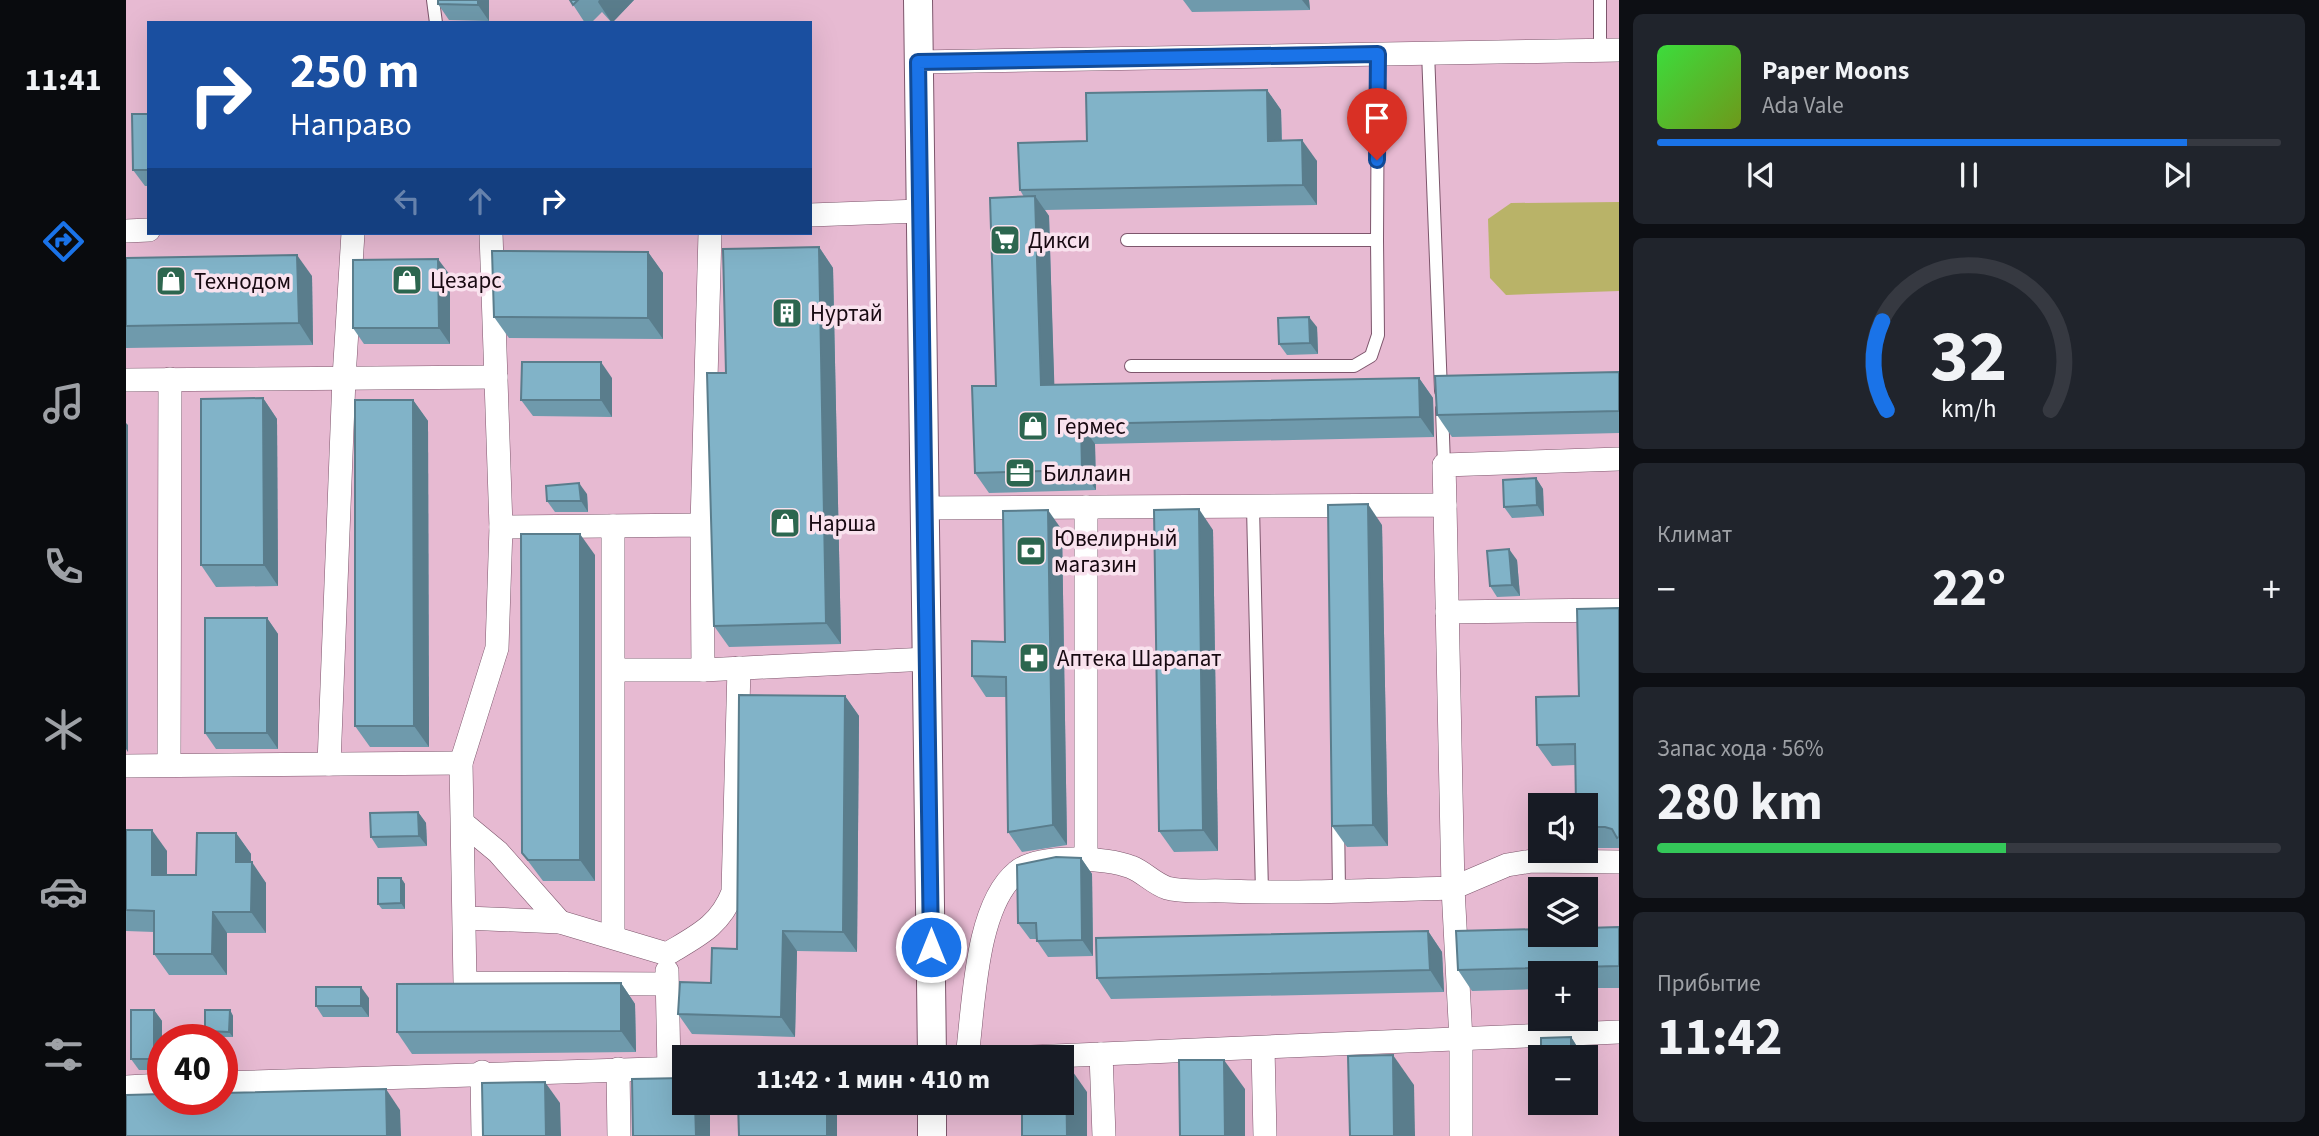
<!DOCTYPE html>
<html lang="ru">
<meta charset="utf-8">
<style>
:root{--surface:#171b24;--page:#20242c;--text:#f1f3f6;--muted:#9ea1a6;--line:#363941;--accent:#1a73e8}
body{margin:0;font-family:"Source Sans 3",sans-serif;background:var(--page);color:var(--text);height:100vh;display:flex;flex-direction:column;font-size:26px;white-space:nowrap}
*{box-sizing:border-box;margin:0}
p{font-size:23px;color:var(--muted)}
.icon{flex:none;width:38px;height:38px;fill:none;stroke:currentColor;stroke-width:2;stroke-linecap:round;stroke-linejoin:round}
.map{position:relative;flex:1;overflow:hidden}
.side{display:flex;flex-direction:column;gap:14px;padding:14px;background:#0d0f14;width:700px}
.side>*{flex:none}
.guide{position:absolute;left:21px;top:21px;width:665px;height:214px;border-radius:0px;box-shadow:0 7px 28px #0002;background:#1a4fa0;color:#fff;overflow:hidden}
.buttons{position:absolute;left:1402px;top:793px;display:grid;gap:14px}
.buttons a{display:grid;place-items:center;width:70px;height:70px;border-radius:0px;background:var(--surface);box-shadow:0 7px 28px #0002;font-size:35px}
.speed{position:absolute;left:21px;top:1024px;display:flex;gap:14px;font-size:35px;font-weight:700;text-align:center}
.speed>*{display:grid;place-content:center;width:91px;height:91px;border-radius:50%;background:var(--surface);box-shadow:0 7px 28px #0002;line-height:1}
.speed .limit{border:10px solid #d22;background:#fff;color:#111}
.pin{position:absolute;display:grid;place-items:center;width:60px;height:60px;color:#fff;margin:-72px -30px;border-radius:50% 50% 50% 0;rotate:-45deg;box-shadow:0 0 7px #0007}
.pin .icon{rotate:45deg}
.me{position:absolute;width:77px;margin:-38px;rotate:0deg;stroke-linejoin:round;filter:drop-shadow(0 0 5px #0008)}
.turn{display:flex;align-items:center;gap:24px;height:147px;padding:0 28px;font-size:32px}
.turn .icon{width:91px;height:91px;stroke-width:2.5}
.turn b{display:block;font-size:49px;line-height:60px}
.lanes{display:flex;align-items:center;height:66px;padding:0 28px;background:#0003;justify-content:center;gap:35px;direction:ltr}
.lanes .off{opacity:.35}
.big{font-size:52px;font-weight:700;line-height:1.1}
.side .card{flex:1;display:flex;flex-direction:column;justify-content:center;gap:10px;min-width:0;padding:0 24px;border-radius:10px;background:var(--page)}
.side .dial{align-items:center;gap:0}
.dial svg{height:182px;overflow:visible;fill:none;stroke:var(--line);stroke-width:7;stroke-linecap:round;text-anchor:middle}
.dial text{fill:var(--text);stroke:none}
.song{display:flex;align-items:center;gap:21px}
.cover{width:84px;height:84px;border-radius:10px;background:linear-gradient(135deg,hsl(120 70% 55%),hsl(80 70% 35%))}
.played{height:7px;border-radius:4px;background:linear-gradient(90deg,var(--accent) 85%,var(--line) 85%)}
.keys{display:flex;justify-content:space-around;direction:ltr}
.heat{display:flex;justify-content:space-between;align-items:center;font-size:38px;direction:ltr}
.charge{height:10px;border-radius:5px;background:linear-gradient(90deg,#34c759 56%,var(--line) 0)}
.trip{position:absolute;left:546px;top:1045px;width:402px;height:70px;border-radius:0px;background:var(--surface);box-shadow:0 7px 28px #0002;font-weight:700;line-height:70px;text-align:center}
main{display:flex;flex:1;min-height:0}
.menu{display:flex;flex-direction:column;width:126px;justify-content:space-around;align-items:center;background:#090b0e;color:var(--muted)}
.menu .icon{width:49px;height:49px}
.menu .active{color:var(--accent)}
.menu b{font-size:32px;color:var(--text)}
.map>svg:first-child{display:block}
</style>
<main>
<nav class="menu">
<b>11:41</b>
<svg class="icon active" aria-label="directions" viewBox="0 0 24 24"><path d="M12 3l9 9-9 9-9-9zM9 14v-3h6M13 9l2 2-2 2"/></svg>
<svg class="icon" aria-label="music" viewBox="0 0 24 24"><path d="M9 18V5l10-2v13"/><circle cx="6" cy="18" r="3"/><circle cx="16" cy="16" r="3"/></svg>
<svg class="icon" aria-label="phone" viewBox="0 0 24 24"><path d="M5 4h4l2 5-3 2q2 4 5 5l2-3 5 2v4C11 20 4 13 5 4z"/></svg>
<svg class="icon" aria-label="climate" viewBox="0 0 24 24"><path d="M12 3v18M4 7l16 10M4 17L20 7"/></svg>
<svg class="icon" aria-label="car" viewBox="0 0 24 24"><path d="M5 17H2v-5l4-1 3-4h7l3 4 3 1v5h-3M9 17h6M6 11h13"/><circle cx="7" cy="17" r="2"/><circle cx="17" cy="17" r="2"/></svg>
<svg class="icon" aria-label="filters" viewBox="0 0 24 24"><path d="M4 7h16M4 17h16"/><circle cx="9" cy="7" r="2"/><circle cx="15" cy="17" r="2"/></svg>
</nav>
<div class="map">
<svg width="1493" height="1136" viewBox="0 0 1493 1136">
<rect width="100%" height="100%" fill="#e7bad2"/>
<!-- green -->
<polygon fill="#b9b368" points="1493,202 1493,291 1380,295 1364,278 1362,219 1385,203"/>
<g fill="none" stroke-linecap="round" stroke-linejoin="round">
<!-- service casing -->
<g stroke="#7d566c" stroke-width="14">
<g id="service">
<polyline points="307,0 310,23"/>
<polyline points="1474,0 1474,50"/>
<polyline points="1302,52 1315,391"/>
<polyline points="1001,240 1251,240 1252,54"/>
<polyline points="1005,366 1228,366 1245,356 1252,335 1251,240"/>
<polyline points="1316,409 1318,465"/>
<polyline points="1127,507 1136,892"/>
<polyline points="1212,818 1213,891"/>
</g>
</g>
<!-- minor casing -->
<g stroke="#7d566c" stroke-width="24">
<g id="minor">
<polyline points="792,62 1493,50"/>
<polyline points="684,215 794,211"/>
<polyline points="0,231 23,230"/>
<polyline points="365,233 375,527 576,525 577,670 802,659"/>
<polyline points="0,380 370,377"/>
<polyline points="1319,505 1318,465 1493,459"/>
<polyline points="960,507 960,860"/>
<path d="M799,508L1319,505L1327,888C1251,890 1175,894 1099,891C1081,890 1058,893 1041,888C1027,883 1018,872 1005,867C981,857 912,854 891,872C849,906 848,1006 841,1057"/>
<polyline points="576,525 584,233"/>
<polyline points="375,527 371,648 335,763 339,983 540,984"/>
<polyline points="1321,612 1493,610"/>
<polyline points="488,670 577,670"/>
<polyline points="203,764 218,378 227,233"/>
<polyline points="43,765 44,379"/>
<polyline points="0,766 335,763"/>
<polyline points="337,823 372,852 434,922"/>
<path d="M340,918L434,922L541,954C571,936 594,926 607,892L613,668"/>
<polyline points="487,937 487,526"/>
<polyline points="541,971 543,1069"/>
<polyline points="1137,1048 1139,1136"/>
<polyline points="975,1054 978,1136"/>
<polyline points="905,1057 1493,1032"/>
<polyline points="492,1069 493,1136"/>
<polyline points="356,1072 357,1136"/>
<polyline points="96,1083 558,1068"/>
<polyline points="0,1087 37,1085"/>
<polyline points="1335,1136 1335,1040 1327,888 1381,865 1406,861 1493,862"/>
</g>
</g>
<!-- tertiary casing -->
<g stroke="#7d566c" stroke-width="30">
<g id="tertiary">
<polyline points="792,0 806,1057"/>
<polyline points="806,1102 806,1136"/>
</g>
</g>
<!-- service -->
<use href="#service" stroke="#fff" stroke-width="12"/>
<!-- minor -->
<use href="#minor" stroke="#fff" stroke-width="23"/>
<!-- tertiary -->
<use href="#tertiary" stroke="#fff" stroke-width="28"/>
</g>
<!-- wall -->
<g fill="#6f9aac">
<polygon points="312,0 363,0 363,21 323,20 312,4"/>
<polygon points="444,0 508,0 486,23 476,12 465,23 459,23"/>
<polygon points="1057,0 1183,0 1184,10 1066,12"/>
<polygon points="1141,90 1155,110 1156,141 1191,161 1191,205 919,210 923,216 928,385 1293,378 1307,398 1308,437 969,444 970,490 863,493 849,473 870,386 898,197 894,190 961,141"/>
<polygon points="23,114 23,186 19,186 7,170"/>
<polygon points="693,247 707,268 715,644 603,647 588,626 600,373"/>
<polygon points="522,252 537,273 537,339 383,338 368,317"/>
<polygon points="0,258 186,276 187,345 0,348"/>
<polygon points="324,275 324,344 238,344 227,328"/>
<polygon points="1191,327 1192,354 1161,355 1153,344"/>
<polygon points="1493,372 1493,433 1326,437 1311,415"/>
<polygon points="486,378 486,417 407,416 395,400"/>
<polygon points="137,398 151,419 152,586 90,587 75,565"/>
<polygon points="287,400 302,421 303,747 244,747 229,726"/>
<polygon points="1410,478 1417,489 1418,516 1386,518 1378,507"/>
<polygon points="461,494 462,512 429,512 421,501"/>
<polygon points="1256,525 1262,846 1221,847 1206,826"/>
<polygon points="936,530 941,845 896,852 882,832 880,697 860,697 846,676 879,642"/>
<polygon points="1087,530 1092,851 1048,852 1033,831"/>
<polygon points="469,555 469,881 417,881 396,853"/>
<polygon points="1391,560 1394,596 1371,597 1364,586"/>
<polygon points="1493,608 1493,848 1465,848 1460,840 1460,805 1449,765 1426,766 1411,745 1453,696"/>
<polygon points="141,618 152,634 152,749 90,749 79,733"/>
<polygon points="719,696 733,716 731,952 671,951 669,1037 566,1034 552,1014 585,983 611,949"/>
<polygon points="292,812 300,823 301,846 252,848 245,837"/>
<polygon points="0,830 41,851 41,875 70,875 110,833 125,854 125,862 140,883 140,933 101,933 101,975 43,975 28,954 28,932 0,931"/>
<polygon points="955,858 966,874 967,956 922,957 911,941 911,939 904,939 892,923"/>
<polygon points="275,878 279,884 279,909 256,909 252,904"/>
<polygon points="1493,927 1493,988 1460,988 1460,973 1414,973 1414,989 1346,991 1332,970"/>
<polygon points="1302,931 1316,952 1318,992 985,999 971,978"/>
<polygon points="495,983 509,1004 510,1052 286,1054 271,1032"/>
<polygon points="243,998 243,1017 197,1017 190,1006"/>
<polygon points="28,1010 36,1021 36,1070 13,1070 5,1059"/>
<polygon points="104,1010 107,1016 107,1037 83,1037 79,1031"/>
<polygon points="1445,1037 1452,1048 1453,1057 1416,1057 1415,1056"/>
</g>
<!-- shaded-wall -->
<g fill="#5a7d8c">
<polygon points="352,0 363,0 363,21 352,5"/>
<polygon points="473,0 508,0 486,23 472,2"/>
<polygon points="1176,0 1183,0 1184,10"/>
<polygon points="1141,90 1155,110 1156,161 1142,141"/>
<polygon points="1176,140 1191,161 1191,205 1177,185"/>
<polygon points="909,196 923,216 929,405 915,385"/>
<polygon points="693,247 707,268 715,644 700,623"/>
<polygon points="522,252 537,273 537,339 522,318"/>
<polygon points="171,255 186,276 187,345 173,323"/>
<polygon points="312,259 324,275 324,344 313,328"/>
<polygon points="1183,317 1191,327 1192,354 1184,343"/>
<polygon points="475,362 486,378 486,417 475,400"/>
<polygon points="1293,378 1307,398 1308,437 1294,417"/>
<polygon points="137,398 151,419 152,586 138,565"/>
<polygon points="287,400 302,421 303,747 288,726"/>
<polygon points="0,423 2,425 2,752 0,749"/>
<polygon points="955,424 969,444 970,490 956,470"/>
<polygon points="1410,478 1417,489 1418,516 1411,505"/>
<polygon points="453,483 461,494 462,512 455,501"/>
<polygon points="1242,504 1256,525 1262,846 1247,825"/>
<polygon points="1073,509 1087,530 1092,851 1077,830"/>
<polygon points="922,510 936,530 941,845 927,825"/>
<polygon points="454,534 469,555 469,881 454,860"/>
<polygon points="1383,549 1391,560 1394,596 1386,585"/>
<polygon points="141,618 152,634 152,749 141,733"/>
<polygon points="719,696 733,716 731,952 717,932"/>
<polygon points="292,812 300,823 301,846 293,836"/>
<polygon points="26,830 41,851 41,896 26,875"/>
<polygon points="110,833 125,854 125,883 110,862"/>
<polygon points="955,858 966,874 967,956 956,940"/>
<polygon points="126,862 140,883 140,933 125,912"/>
<polygon points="275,878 279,884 279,909 275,903"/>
<polygon points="87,912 101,933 101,975 86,954"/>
<polygon points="657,931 671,951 669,1037 655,1017"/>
<polygon points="1302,931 1316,952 1318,992 1304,970"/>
<polygon points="495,983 509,1004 510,1052 495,1031"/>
<polygon points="235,987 243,998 243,1017 235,1006"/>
<polygon points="28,1010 36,1021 36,1070 28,1059"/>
<polygon points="104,1010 107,1016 107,1037 103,1032"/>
<polygon points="1445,1037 1452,1048 1453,1057 1446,1057 1445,1055"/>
<polygon points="1267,1055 1288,1085 1289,1136 1268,1136"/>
<polygon points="1098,1060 1119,1089 1119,1136 1099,1136"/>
<polygon points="940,1062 961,1092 961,1136 941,1136"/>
<polygon points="419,1082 434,1103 435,1136 420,1136"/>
<polygon points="260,1089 274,1110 275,1136 261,1136"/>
<polygon points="569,1102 584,1102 584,1136 570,1136"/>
<rect x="701" y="1102" width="10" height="34"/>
</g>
<!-- building -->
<g fill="#81b3c8" stroke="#5a7d8c" stroke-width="2">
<polygon points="312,0 352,0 352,5 312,4"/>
<polygon points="444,0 452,0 447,5"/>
<polygon points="1141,90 1142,141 1176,140 1177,185 894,190 892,143 961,141 960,93"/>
<polygon points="6,114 23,114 23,170 7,170"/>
<polygon points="909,196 915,385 1293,378 1294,417 955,424 956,470 849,473 846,386 870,386 864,198"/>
<polygon points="693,247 700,623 588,626 581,373 600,373 597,249"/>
<polygon points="366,251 522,252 522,318 368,317"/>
<polygon points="171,255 173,323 0,326 0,258"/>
<polygon points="312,259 313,328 227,328 227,260"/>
<polygon points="1183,317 1184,343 1153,344 1152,318"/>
<polygon points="396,362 475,362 475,400 395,400"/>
<polygon points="1493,372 1493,411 1311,415 1309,376"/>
<polygon points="137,398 138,565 75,565 75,399"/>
<polygon points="229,400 287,400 288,726 229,726"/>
<polygon points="1410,478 1411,505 1378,507 1377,480"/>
<polygon points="453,483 455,501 421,501 420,486"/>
<polygon points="1242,504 1247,825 1206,826 1202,505"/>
<polygon points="1073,509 1077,830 1033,831 1028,510"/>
<polygon points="922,510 927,825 882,832 880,677 846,676 846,641 879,642 877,511"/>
<polygon points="395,534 454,534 454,860 402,860 396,853"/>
<polygon points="1383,549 1386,585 1364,586 1361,551"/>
<polygon points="1493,608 1493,837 1491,838 1486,829 1479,827 1460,827 1460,805 1450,805 1449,744 1411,745 1410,697 1453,696 1451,609"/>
<rect x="79" y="618" width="62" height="115"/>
<polygon points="613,695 719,696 717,932 657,931 655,1017 552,1014 554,982 585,983 586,948 611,949"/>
<polygon points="292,812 293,836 245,837 244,813"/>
<polygon points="0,830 26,830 26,875 70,875 71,833 110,833 110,862 126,862 125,912 87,912 86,954 28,954 28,911 0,910"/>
<polygon points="930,857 955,858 956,940 911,941 910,923 892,923 891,865"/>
<polygon points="252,878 275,878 275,903 252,904"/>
<polygon points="1493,927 1493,966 1332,970 1330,931 1414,929 1414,934 1460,934 1460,928"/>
<polygon points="1302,931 1304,970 971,978 970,938"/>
<polygon points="495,983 495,1031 271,1032 271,984"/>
<rect x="190" y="987" width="45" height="19"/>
<rect x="5" y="1010" width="23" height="49"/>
<polygon points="79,1010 104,1010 103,1032 79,1031"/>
<polygon points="1445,1037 1445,1055 1415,1056 1415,1038"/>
<polygon points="1267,1055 1268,1136 1224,1136 1222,1056"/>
<polygon points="1053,1060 1098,1060 1099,1136 1054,1136"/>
<polygon points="936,1062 940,1062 941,1136 896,1136 896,1102 936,1102"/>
<polygon points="558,1078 558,1102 569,1102 570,1136 507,1136 506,1079"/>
<polygon points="419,1082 420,1136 357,1136 356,1083"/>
<polygon points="260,1089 261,1136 0,1136 0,1095 37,1094 37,1099 96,1099 96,1093"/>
<polygon points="612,1102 701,1102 701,1136 613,1136"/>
</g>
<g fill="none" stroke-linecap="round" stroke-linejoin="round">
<!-- route casing -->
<g stroke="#114b97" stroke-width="18">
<polyline id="route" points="805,947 792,62 1252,54 1251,160"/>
</g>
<!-- route -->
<use href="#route" stroke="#1a73e8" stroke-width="12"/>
</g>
<!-- icons -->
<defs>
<g id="supermarket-square" transform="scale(1.575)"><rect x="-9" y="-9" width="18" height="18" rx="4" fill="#2c664f" stroke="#f9e2ee"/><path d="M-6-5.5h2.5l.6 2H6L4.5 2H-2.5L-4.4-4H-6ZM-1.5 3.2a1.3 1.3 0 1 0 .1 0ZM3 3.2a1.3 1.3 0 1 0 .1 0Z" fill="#fff"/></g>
<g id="shop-square" transform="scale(1.575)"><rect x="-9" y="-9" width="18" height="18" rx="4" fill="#2c664f" stroke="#f9e2ee"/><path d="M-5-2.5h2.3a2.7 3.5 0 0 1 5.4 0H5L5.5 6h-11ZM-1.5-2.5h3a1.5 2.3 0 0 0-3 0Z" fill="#fff"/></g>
<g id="building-square" transform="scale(1.575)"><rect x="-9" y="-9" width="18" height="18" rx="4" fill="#2c664f" stroke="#f9e2ee"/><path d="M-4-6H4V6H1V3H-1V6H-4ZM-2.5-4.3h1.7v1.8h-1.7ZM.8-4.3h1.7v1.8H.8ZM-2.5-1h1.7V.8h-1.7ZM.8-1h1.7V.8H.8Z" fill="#fff"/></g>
<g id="office-square" transform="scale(1.575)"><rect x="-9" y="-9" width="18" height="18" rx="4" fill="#2c664f" stroke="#f9e2ee"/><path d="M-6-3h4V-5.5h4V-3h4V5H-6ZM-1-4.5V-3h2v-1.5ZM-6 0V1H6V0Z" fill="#fff"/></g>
<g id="bank-square" transform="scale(1.575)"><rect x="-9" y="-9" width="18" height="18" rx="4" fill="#2c664f" stroke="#f9e2ee"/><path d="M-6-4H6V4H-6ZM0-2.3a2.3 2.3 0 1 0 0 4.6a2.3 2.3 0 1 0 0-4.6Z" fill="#fff"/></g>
<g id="pharmacy-square" transform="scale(1.575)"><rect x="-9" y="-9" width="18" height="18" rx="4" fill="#2c664f" stroke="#f9e2ee"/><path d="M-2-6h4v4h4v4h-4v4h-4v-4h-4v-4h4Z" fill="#fff"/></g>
</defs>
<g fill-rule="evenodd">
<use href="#supermarket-square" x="879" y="240"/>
<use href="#shop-square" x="281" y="280"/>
<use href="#shop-square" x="45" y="281"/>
<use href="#building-square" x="661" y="313"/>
<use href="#shop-square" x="907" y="426"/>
<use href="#office-square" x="894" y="473"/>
<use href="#shop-square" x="659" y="523"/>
<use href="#bank-square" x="905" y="551"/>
<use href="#pharmacy-square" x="908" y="658"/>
</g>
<g text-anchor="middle" stroke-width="7" stroke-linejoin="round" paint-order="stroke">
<!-- poi labels -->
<g font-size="23" fill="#170911" stroke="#f9e2ee" text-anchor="start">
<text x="902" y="248">Дикси</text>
<text x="304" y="288">Цезарс</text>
<text x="68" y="289">Технодом</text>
<text x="684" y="321">Нуртай</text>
<text x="930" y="434">Гермес</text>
<text x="917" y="481">Биллаин</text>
<text x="682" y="531">Нарша</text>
<text x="928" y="546">Ювелирный<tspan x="928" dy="26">магазин</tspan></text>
<text x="931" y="666">Аптека Шарапат</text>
</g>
</g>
</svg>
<div class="buttons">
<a><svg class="icon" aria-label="sound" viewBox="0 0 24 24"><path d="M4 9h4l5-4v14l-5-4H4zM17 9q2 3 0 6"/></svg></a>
<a><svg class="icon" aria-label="layers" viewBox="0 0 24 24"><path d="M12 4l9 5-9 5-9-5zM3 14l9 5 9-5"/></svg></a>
<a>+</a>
<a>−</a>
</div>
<div class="speed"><div class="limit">40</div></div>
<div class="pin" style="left:1251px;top:160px;background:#d93025"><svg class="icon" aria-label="arrive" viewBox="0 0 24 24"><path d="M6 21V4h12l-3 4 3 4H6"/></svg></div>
<svg class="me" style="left:805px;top:947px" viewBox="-20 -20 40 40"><circle r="17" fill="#1a73e8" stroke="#fff" stroke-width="3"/><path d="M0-11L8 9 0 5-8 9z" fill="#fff"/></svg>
<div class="trip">11:42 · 1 мин · 410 m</div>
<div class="guide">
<div class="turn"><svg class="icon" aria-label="right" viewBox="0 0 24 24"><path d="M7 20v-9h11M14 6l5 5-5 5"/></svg><div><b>250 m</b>Направо</div></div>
<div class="lanes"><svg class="icon off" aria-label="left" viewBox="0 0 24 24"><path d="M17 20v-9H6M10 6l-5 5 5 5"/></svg><svg class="icon off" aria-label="ahead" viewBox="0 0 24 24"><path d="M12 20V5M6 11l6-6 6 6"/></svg><svg class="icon" aria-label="right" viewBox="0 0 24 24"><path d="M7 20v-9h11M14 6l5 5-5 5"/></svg></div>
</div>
</div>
<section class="side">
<div class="card">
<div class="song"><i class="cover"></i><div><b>Paper Moons</b><p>Ada Vale</p></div></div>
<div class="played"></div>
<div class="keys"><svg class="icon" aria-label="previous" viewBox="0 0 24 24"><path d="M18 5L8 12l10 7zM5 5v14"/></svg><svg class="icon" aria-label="pause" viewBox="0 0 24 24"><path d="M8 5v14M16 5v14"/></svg><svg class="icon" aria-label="next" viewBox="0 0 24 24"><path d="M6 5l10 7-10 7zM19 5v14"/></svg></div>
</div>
<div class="card dial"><svg viewBox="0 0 100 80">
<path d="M14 69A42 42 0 1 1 86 69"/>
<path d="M14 69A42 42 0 0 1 12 30" stroke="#1a73e8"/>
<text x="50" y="56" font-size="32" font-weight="700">32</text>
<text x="50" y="72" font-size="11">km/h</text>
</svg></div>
<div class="card"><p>Климат</p>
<div class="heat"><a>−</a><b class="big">22°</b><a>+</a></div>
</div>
<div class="card"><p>Запас хода · 56%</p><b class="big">280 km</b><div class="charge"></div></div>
<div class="card"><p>Прибытие</p><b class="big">11:42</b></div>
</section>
</main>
